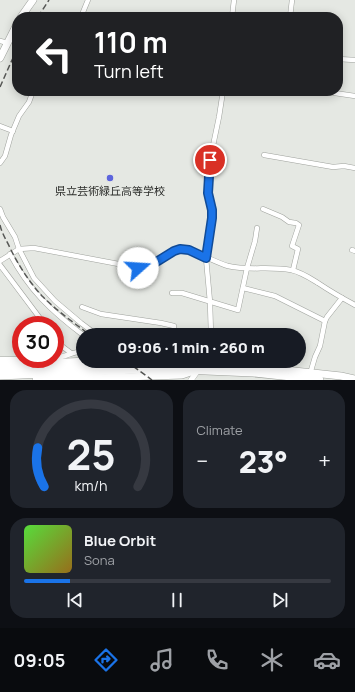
<!DOCTYPE html>
<meta charset="utf-8">
<style>
:root{--surface:#171b24;--page:#20242c;--text:#f1f3f6;--muted:#9ea1a6;--line:#363941;--accent:#1a73e8}
body{margin:0;font-family:Manrope,"Noto Sans JP",sans-serif;background:var(--page);color:var(--text);height:100vh;display:flex;flex-direction:column;font-size:15px;white-space:nowrap}
*{box-sizing:border-box;margin:0}
p{font-size:13px;color:var(--muted)}
.icon{flex:none;width:22px;height:22px;fill:none;stroke:currentColor;stroke-width:2;stroke-linecap:round;stroke-linejoin:round}
.map{position:relative;height:380px;overflow:hidden}
.side{display:flex;flex-direction:column;gap:10px;padding:10px;background:#0d0f14;flex:1}
.side>*{flex:none}
.hud{position:absolute;left:12px;top:12px;width:331px;height:84px;border-radius:16px;box-shadow:0 2px 10px #0003;background:#202124;color:#fff;overflow:hidden}
.speed{position:absolute;left:12px;top:316px;display:flex;gap:8px;font-size:20px;font-weight:700;text-align:center}
.speed>*{display:grid;place-content:center;width:52px;height:52px;border-radius:50%;background:var(--surface);box-shadow:0 2px 10px #0003;line-height:1}
.speed .limit{border:6px solid #d22;background:#fff;color:#111}
.pin{position:absolute;display:grid;place-items:center;width:34px;height:34px;color:#fff;margin:-17px;border:2px solid #fff;border-radius:50%;box-shadow:0 1px 4px #0007}
.me{position:absolute;width:44px;margin:-22px;rotate:71deg;stroke-linejoin:round;filter:drop-shadow(0 0 3px #0008)}
.turn{display:flex;align-items:center;gap:14px;height:84px;padding:0 16px;font-size:18px}
.turn .icon{width:52px;height:52px;stroke-width:2.5}
.turn b{display:block;font-size:28px;line-height:34px}
.big{font-size:30px;font-weight:800;line-height:1.1}
.side .card{flex:1;display:flex;flex-direction:column;justify-content:center;gap:6px;min-width:0;padding:0 14px;border-radius:16px;background:var(--page)}
.side .dial{align-items:center;gap:0}
.dial svg{height:104px;overflow:visible;fill:none;stroke:var(--line);stroke-width:7;stroke-linecap:round;text-anchor:middle}
.dial text{fill:var(--text);stroke:none}
.song{display:flex;align-items:center;gap:12px}
.cover{width:48px;height:48px;border-radius:6px;background:linear-gradient(135deg,hsl(110 70% 55%),hsl(40 70% 35%))}
.played{height:4px;border-radius:2px;background:linear-gradient(90deg,var(--accent) 15%,var(--line) 15%)}
.keys{display:flex;justify-content:space-around;direction:ltr}
.heat{display:flex;justify-content:space-between;align-items:center;font-size:22px;direction:ltr}
.side .tiles{flex:1;display:grid;gap:10px;grid-template-columns:1fr 1fr}
.card:last-child{grid-column:span 2}
.trip{position:absolute;left:76px;top:328px;width:230px;height:40px;border-radius:20px;background:var(--surface);box-shadow:0 2px 10px #0003;font-weight:800;line-height:40px;text-align:center}
.dock{display:flex;height:64px;justify-content:space-around;align-items:center;background:#090b0e;color:var(--muted)}
.dock .icon{width:28px;height:28px}
.dock .on{color:var(--accent)}
.dock b{font-size:18px;color:var(--text)}
.map>svg:first-child{display:block}
</style>
<div class="map">
<svg width="355" height="380" viewBox="0 0 355 380">
<rect width="100%" height="100%" fill="#e5e8e3"/>
<g fill="none" stroke-linecap="round" stroke-linejoin="round">
<!-- minor casing -->
<g stroke="#9fa29d" stroke-width="5.5">
<g id="minor">
<polyline points="81,17 88,0"/>
<polyline points="232,17 234,0"/>
<polyline points="290,17 292,0"/>
<polyline points="0,41 8,43"/>
<polyline points="338,59 355,60"/>
<polyline points="321,91 355,96"/>
<polyline points="0,126 13,131"/>
<polyline points="264,155 333,167 344,166 355,168"/>
<polyline points="0,163 5,156 11,135 19,116 29,102 33,91"/>
<polyline points="0,209 3,217 15,237 19,249 34,278 55,301 81,323 97,335"/>
<polyline points="263,209 282,217 289,222 296,223 299,225 292,246 298,249 293,270"/>
<polyline points="352,250 355,251"/>
<path d="M10,254C29,290 51,311 83,335"/>
<path d="M0,261L19,249L34,248L145,269C153,264 170,251 179,249C191,248 214,262 228,266C248,271 270,266 291,270C301,272 310,278 318,283C330,291 342,298 355,305"/>
<polyline points="0,265 45,325"/>
<polyline points="243,288 275,296 325,321"/>
<polyline points="172,293 182,293 238,310 247,268 255,241 257,228"/>
<polyline points="82,307 101,314 161,323 174,326 173,335"/>
<polyline points="211,335 210,302 206,258 212,218 212,210 208,193 210,160 219,117 223,91"/>
<polyline points="55,338 63,347 71,353"/>
<path d="M55,358C65,357 73,352 83,351"/>
<polyline points="0,359 44,359"/>
<polyline points="310,374 315,357 320,346 325,321 327,317 342,298"/>
</g>
</g>
<!-- tertiary casing -->
<g stroke="#9fa29d" stroke-width="6">
<polyline id="tertiary" points="191,380 199,369"/>
</g>
<!-- primary casing -->
<g stroke="#9fa29d" stroke-width="8">
<g id="primary">
<polyline points="0,364 47,363 87,361"/>
<polyline points="0,370 52,368 135,364 193,364 257,367 341,376 355,379"/>
<polyline points="0,376 135,370 182,370 253,373 320,380"/>
<polyline points="36,380 182,375 191,372"/>
</g>
</g>
<!-- trunk casing -->
<g stroke="#9fa29d" stroke-width="8">
<g id="trunk">
<polyline points="21,17 33,0"/>
<polyline points="0,58 17,24"/>
</g>
</g>
<!-- minor -->
<use href="#minor" stroke="#fff" stroke-width="4.5"/>
<!-- tertiary -->
<use href="#tertiary" stroke="#fff" stroke-width="5.5"/>
<!-- primary -->
<use href="#primary" stroke="#fff" stroke-width="7"/>
<!-- trunk -->
<use href="#trunk" stroke="#fff" stroke-width="7"/>
<!-- rail -->
<g stroke="#565755" stroke-width="1.5" stroke-dasharray="6 3" stroke-linecap="butt">
<polyline points="38,17 49,0"/>
<polyline points="0,87 12,60 17,51"/>
<path d="M0,225C2,234 7,241 11,250C19,266 30,283 42,296C56,310 74,323 90,335"/>
<polyline points="126,361 152,380"/>
</g>
</g>
<g fill="none" stroke-linecap="round" stroke-linejoin="round">
<!-- route casing -->
<g stroke="#114b97" stroke-width="10">
<polyline id="route" points="138,268 145,269 174,251 180,249 189,250 206,258 212,218 212,210 208,193 210,160"/>
</g>
<!-- route -->
<use href="#route" stroke="#1a73e8" stroke-width="7"/>
</g>
<!-- markers -->
<circle fill="#5d65dd" stroke="#e5e8e3" stroke-width="1.5" cx="110" cy="178" r="4"/>
<g text-anchor="middle" stroke-width="3.5" stroke-linejoin="round" paint-order="stroke">
<!-- poi labels -->
<g font-size="11" fill="#2b2c2a" stroke="#e5e8e3">
<text x="110" y="195">県立芸術緑丘高等学校</text>
</g>
</g>
</svg>
<div class="speed"><div class="limit">30</div></div>
<div class="pin" style="left:210px;top:160px;background:#d93025"><svg class="icon" aria-label="arrive" viewBox="0 0 24 24"><path d="M6 21V4h12l-3 4 3 4H6"/></svg></div>
<svg class="me" style="left:138px;top:268px" viewBox="-20 -20 40 40"><circle r="19" fill="#fff"/><path d="M0-13L10 11 0 6-10 11z" fill="#1a73e8"/></svg>
<div class="trip">09:06 · 1 min · 260 m</div>
<div class="hud">
<div class="turn"><svg class="icon" aria-label="left" viewBox="0 0 24 24"><path d="M17 20v-9H6M10 6l-5 5 5 5"/></svg><div><b>110 m</b>Turn left</div></div>
</div>
</div>
<section class="side">
<div class="tiles">
<div class="card dial"><svg viewBox="0 0 100 80">
<path d="M14 69A42 42 0 1 1 86 69"/>
<path d="M14 69A42 42 0 0 1 9 39" stroke="#1a73e8"/>
<text x="50" y="56" font-size="32" font-weight="700">25</text>
<text x="50" y="72" font-size="11">km/h</text>
</svg></div>
<div class="card"><p>Climate</p>
<div class="heat"><a>−</a><b class="big">23°</b><a>+</a></div>
</div>
<div class="card">
<div class="song"><i class="cover"></i><div><b>Blue Orbit</b><p>Sona</p></div></div>
<div class="played"></div>
<div class="keys"><svg class="icon" aria-label="previous" viewBox="0 0 24 24"><path d="M18 5L8 12l10 7zM5 5v14"/></svg><svg class="icon" aria-label="pause" viewBox="0 0 24 24"><path d="M8 5v14M16 5v14"/></svg><svg class="icon" aria-label="next" viewBox="0 0 24 24"><path d="M6 5l10 7-10 7zM19 5v14"/></svg></div>
</div>
</div>
</section>
<nav class="dock">
<b>09:05</b>
<svg class="icon on" aria-label="directions" viewBox="0 0 24 24"><path d="M12 3l9 9-9 9-9-9zM9 14v-3h6M13 9l2 2-2 2"/></svg>
<svg class="icon" aria-label="music" viewBox="0 0 24 24"><path d="M9 18V5l10-2v13"/><circle cx="6" cy="18" r="3"/><circle cx="16" cy="16" r="3"/></svg>
<svg class="icon" aria-label="phone" viewBox="0 0 24 24"><path d="M5 4h4l2 5-3 2q2 4 5 5l2-3 5 2v4C11 20 4 13 5 4z"/></svg>
<svg class="icon" aria-label="climate" viewBox="0 0 24 24"><path d="M12 3v18M4 7l16 10M4 17L20 7"/></svg>
<svg class="icon" aria-label="car" viewBox="0 0 24 24"><path d="M5 17H2v-5l4-1 3-4h7l3 4 3 1v5h-3M9 17h6M6 11h13"/><circle cx="7" cy="17" r="2"/><circle cx="17" cy="17" r="2"/></svg>
</nav>
